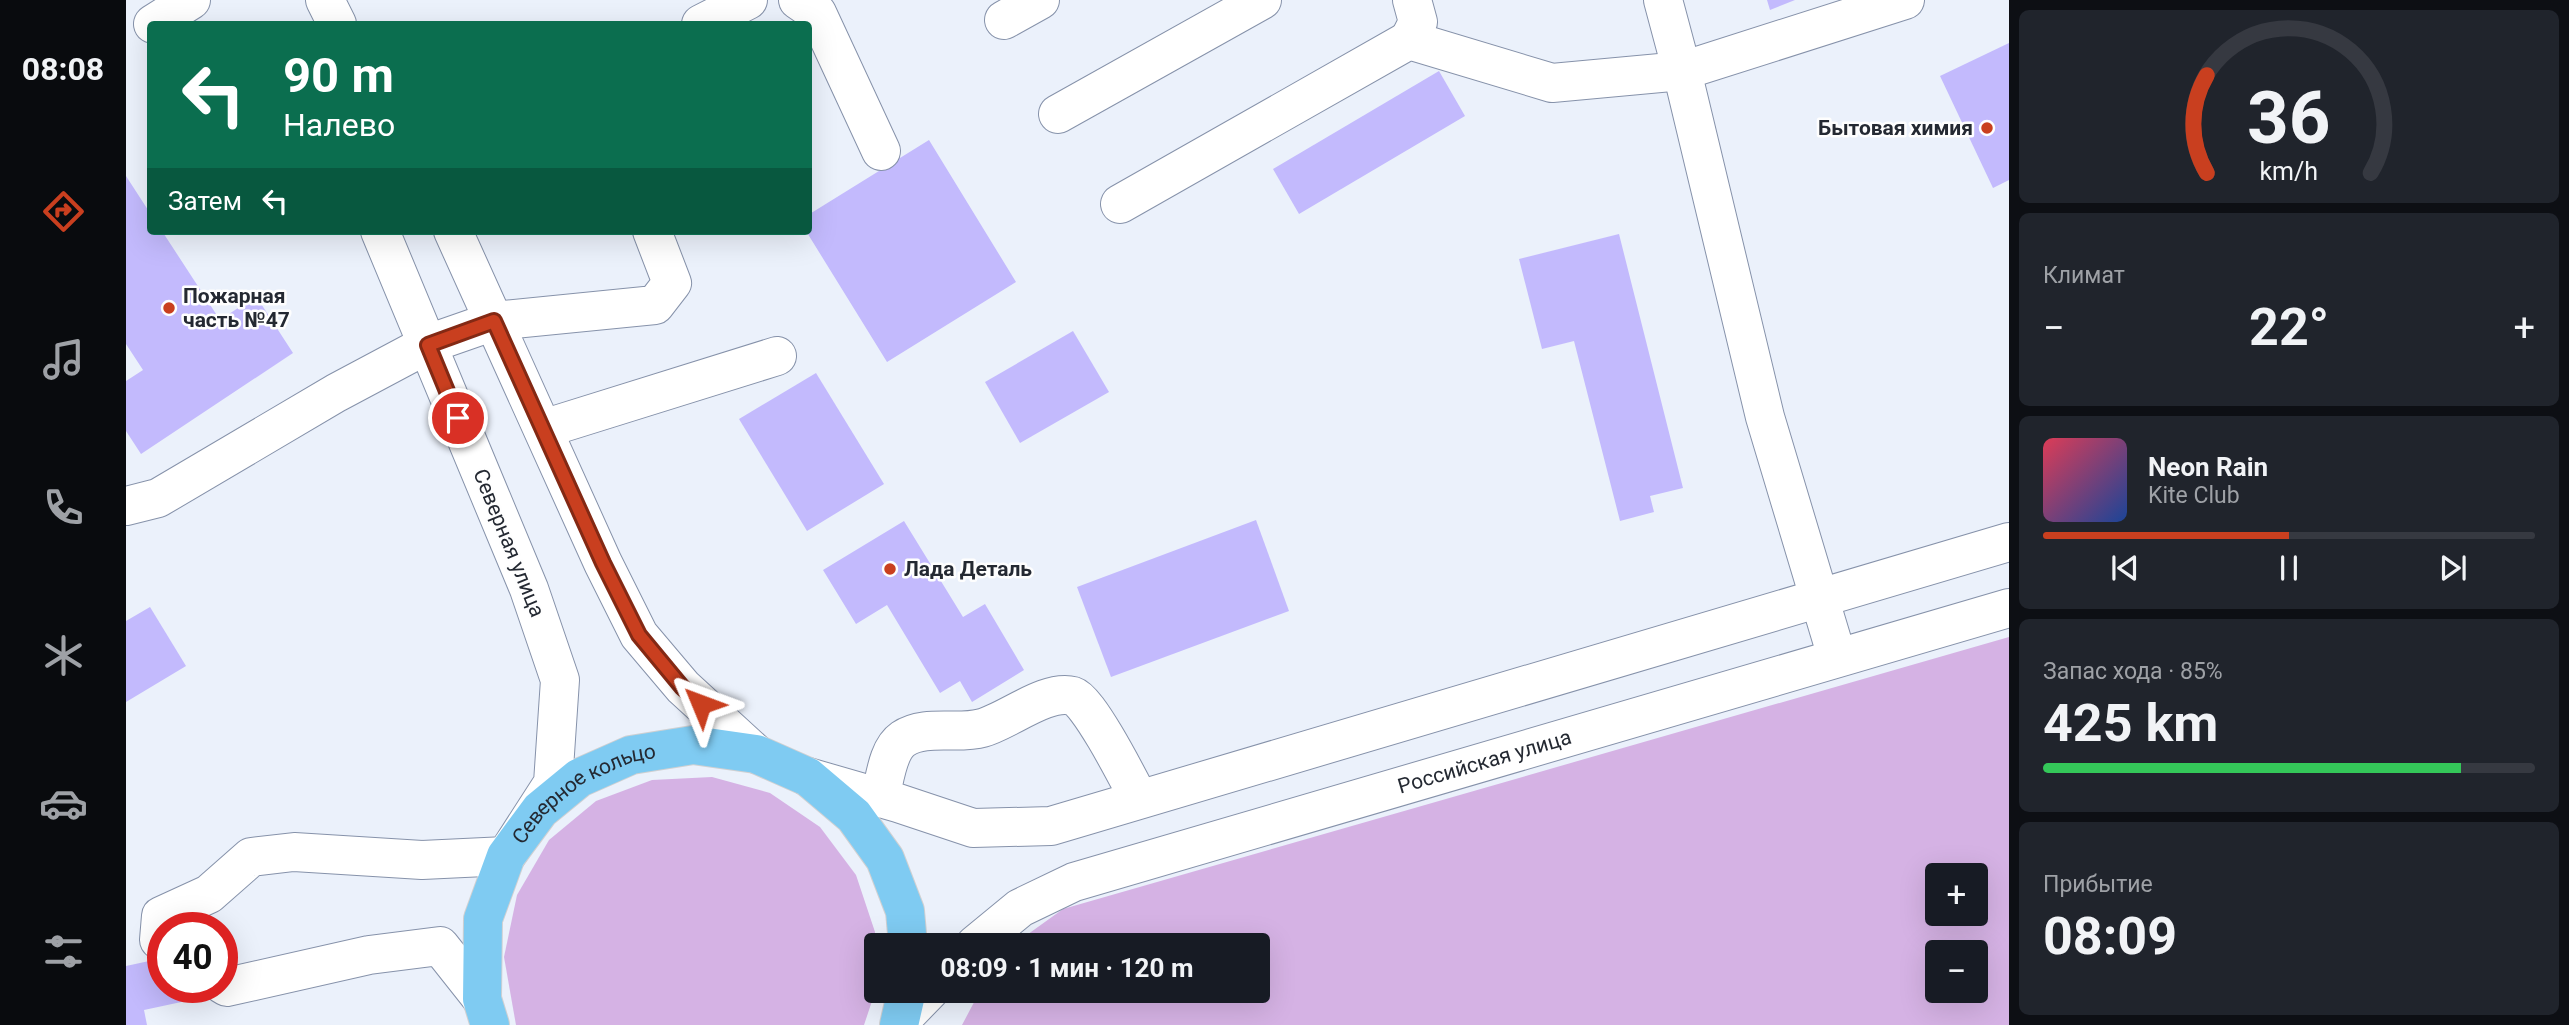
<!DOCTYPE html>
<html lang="ru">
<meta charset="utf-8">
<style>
:root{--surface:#171b24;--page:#20242c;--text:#f1f3f6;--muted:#9ea1a6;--line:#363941;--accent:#c93f1f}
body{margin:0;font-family:Roboto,sans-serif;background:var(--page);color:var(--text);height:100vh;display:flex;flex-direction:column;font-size:26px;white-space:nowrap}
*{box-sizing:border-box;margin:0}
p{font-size:23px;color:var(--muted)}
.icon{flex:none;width:38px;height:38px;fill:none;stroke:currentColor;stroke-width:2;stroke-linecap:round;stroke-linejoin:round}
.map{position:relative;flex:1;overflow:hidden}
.panel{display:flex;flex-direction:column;gap:10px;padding:10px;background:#0d0f14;width:560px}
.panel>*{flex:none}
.banner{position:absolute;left:21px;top:21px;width:665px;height:214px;border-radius:7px;box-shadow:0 7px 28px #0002;background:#0b6e4f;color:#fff;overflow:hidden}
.controls{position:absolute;left:1799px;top:863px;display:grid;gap:14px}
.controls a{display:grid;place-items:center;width:63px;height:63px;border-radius:7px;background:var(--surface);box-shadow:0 7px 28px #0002;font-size:35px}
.speed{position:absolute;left:21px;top:912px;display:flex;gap:14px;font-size:35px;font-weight:700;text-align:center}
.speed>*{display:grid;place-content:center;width:91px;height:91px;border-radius:50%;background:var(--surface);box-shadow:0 7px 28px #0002;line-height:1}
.speed .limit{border:10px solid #d22;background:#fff;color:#111}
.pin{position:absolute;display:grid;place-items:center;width:60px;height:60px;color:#fff;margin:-30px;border:4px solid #fff;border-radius:50%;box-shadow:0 2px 7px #0007}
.me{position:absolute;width:77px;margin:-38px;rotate:314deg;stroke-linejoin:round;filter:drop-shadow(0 0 5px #0008)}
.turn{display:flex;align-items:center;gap:24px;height:147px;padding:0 21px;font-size:32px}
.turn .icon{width:91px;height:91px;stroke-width:2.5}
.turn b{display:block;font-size:49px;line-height:60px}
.then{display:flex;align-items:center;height:66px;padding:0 21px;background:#0003;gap:14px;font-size:26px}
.big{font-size:52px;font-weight:700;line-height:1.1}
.panel .tile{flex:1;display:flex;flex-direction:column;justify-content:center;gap:10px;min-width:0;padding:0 24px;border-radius:10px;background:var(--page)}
.panel .dial{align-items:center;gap:0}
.dial svg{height:182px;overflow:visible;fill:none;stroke:var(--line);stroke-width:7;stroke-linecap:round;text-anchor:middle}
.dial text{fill:var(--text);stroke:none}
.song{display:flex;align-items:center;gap:21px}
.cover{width:84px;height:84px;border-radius:10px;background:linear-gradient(135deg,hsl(350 70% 55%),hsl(220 70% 35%))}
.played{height:7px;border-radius:4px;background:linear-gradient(90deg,var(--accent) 50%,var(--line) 50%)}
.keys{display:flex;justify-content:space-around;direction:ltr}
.heat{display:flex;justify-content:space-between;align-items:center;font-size:38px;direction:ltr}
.charge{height:10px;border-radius:5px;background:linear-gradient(90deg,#34c759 85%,var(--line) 0)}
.trip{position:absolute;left:738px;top:933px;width:406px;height:70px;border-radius:7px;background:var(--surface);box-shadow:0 7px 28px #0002;font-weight:700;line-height:70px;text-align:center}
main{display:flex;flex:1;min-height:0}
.tabs{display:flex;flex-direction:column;width:126px;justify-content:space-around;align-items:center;background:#090b0e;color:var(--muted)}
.tabs .icon{width:49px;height:49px}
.tabs .current{color:var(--accent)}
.tabs b{font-size:32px;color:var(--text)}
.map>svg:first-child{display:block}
</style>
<main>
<nav class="tabs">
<b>08:08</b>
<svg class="icon current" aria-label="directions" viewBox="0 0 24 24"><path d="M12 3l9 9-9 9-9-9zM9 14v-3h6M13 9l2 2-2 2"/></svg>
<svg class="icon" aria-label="music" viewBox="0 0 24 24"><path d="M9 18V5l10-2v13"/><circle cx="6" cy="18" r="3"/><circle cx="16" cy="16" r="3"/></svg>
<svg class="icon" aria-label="phone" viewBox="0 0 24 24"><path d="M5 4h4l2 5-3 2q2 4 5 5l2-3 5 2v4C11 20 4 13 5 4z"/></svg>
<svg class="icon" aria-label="climate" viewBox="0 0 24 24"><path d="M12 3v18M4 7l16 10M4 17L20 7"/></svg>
<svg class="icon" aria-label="car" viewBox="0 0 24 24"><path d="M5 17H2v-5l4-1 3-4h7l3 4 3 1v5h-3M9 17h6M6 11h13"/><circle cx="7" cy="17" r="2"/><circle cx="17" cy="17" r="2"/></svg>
<svg class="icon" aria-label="filters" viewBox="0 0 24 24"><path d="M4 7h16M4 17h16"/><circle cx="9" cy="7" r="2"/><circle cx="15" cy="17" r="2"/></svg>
</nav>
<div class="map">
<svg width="1883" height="1025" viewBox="0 0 1883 1025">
<rect width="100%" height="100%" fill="#ebf1fb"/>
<!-- green -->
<g fill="#d5b2e4" fill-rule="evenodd">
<path d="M1883,637V1025H836L854,991L1132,990V945H887L937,909ZM1811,875H1850V914H1811ZM1811,952H1850V990H1811Z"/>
<polygon points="586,777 644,793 694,827 730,875 749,932 749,992 738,1025 390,1025 378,957 391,895 423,840 470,801 526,780"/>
</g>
<!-- building -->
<g fill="#c3bafd">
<polygon points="1641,0 1669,0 1644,10"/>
<polygon points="1883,43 1883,180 1867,188 1814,76"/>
<polygon points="1313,71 1339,116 1173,214 1147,169"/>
<polygon points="803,140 890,282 761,362 680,231 682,231 682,215"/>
<polygon points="0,176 24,213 24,231 36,231 94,320 130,296 167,353 15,454 0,431 0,381 17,370 0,344"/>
<polygon points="1493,234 1557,488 1524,496 1528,512 1494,521 1448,341 1416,349 1393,259"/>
<polygon points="947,331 983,392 894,443 859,382"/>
<polygon points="690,373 758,484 681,531 613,419"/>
<polygon points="1130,520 1163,611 985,677 951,587"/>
<polygon points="778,521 837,617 859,604 898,670 846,702 834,681 814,693 761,605 730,624 697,570"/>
<polygon points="24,607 60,666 0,702 0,621"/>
<polygon points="37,958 37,987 57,987 60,1001 18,1010 21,1025 0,1025 0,966"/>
</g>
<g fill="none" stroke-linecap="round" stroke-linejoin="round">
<!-- minor casing -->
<g stroke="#8692aa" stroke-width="40">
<g id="minor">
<polyline points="199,0 211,24"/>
<polyline points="672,0 691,13 755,151"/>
<polyline points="1537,0 1556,71 1639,417 1711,657"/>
<polyline points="878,20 914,0"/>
<polyline points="27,24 65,0"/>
<polyline points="575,24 622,0"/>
<polyline points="1283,40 1292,22 1286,0"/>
<polyline points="932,114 1136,0"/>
<polyline points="994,204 1283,40 1426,83 1556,71 1779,0"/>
<polyline points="327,231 477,563 513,635 557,687 630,754"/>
<polyline points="417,429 651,356"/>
<polyline points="0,506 32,498 210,393 302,344 368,321 529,305 546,283 526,231"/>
<polyline points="682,777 772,803 847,828 925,826 1883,542"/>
<path d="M754,798C759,780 761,750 777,739C799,724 832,735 856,728C882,721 920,689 947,696C963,701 1003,780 1013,799"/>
<polyline points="37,942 33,940 35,916 83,894 125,857 168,852 296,860 380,856 427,783 434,680 403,589 254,231"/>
<path id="s1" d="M849,945L894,908L948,882L1883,608"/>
<polyline points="96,984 101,987 243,955 314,946 356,999"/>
<polyline points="776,1019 804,990"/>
</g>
</g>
<!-- major casing -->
<g stroke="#cfd0d2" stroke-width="40">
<g id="major">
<path id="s2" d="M364,1025L356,999L357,919L380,856L414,810L453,778L505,755L567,745L630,754L682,777L728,816L759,859L779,911L782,945"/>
<polyline points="773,1025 781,990"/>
</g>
</g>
<!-- minor -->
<use href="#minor" stroke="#fff" stroke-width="38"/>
<!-- major -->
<use href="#major" stroke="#7fcbf2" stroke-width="38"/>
</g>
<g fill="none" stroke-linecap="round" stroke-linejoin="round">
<!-- route casing -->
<g stroke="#832914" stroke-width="18">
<polyline id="route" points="332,418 302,345 368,321 477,563 513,635 556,687 575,704"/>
</g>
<!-- route -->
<use href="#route" stroke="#c93f1f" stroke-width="12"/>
</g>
<!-- markers -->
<g fill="#c93f1f" stroke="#fefefe" stroke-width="2.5">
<circle cx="1861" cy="128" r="7"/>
<circle cx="43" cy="308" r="7"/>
<circle cx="764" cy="569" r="7"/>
</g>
<g text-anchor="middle" stroke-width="5" stroke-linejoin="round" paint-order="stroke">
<!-- poi labels -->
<g font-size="21" font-weight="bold" fill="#242932" stroke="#fefefe" text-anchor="start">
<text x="1847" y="135" text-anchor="end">Бытовая химия</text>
<text x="57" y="303">Пожарная<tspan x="57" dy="24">часть №47</tspan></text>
<text x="778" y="576">Лада Деталь</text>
</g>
<!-- street labels -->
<g font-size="21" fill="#242932" stroke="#fefefe">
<text transform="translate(383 543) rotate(68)" y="7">Северная улица</text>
<text dy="7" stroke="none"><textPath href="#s1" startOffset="546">Российская улица</textPath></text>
<text dy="7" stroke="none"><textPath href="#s2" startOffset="278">Северное кольцо</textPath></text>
</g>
</g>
</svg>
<div class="controls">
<a>+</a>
<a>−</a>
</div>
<div class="speed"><div class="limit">40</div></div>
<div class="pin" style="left:332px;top:418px;background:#d93025"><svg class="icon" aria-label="arrive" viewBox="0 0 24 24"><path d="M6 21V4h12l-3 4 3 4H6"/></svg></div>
<svg class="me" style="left:575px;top:704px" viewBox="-20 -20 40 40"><path d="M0-17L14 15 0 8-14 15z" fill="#c93f1f" stroke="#fff" stroke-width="4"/></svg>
<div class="trip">08:09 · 1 мин · 120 m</div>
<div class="banner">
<div class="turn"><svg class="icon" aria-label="left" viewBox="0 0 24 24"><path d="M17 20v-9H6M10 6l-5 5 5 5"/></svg><div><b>90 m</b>Налево</div></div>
<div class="then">Затем<svg class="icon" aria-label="left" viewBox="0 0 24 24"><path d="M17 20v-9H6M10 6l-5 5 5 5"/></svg></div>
</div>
</div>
<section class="panel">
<div class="tile dial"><svg viewBox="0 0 100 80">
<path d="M14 69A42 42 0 1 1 86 69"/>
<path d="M14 69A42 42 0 0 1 14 26" stroke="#c93f1f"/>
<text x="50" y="56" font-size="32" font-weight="700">36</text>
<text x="50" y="72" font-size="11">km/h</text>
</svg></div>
<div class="tile"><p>Климат</p>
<div class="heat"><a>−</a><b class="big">22°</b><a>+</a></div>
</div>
<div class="tile">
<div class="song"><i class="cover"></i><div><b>Neon Rain</b><p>Kite Club</p></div></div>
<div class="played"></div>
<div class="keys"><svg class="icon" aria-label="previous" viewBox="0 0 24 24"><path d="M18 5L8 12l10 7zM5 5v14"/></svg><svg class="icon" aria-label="pause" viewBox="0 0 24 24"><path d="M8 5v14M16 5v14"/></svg><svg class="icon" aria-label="next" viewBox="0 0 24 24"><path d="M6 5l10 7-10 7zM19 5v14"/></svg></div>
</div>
<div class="tile"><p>Запас хода · 85%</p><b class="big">425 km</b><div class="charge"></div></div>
<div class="tile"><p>Прибытие</p><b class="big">08:09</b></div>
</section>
</main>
